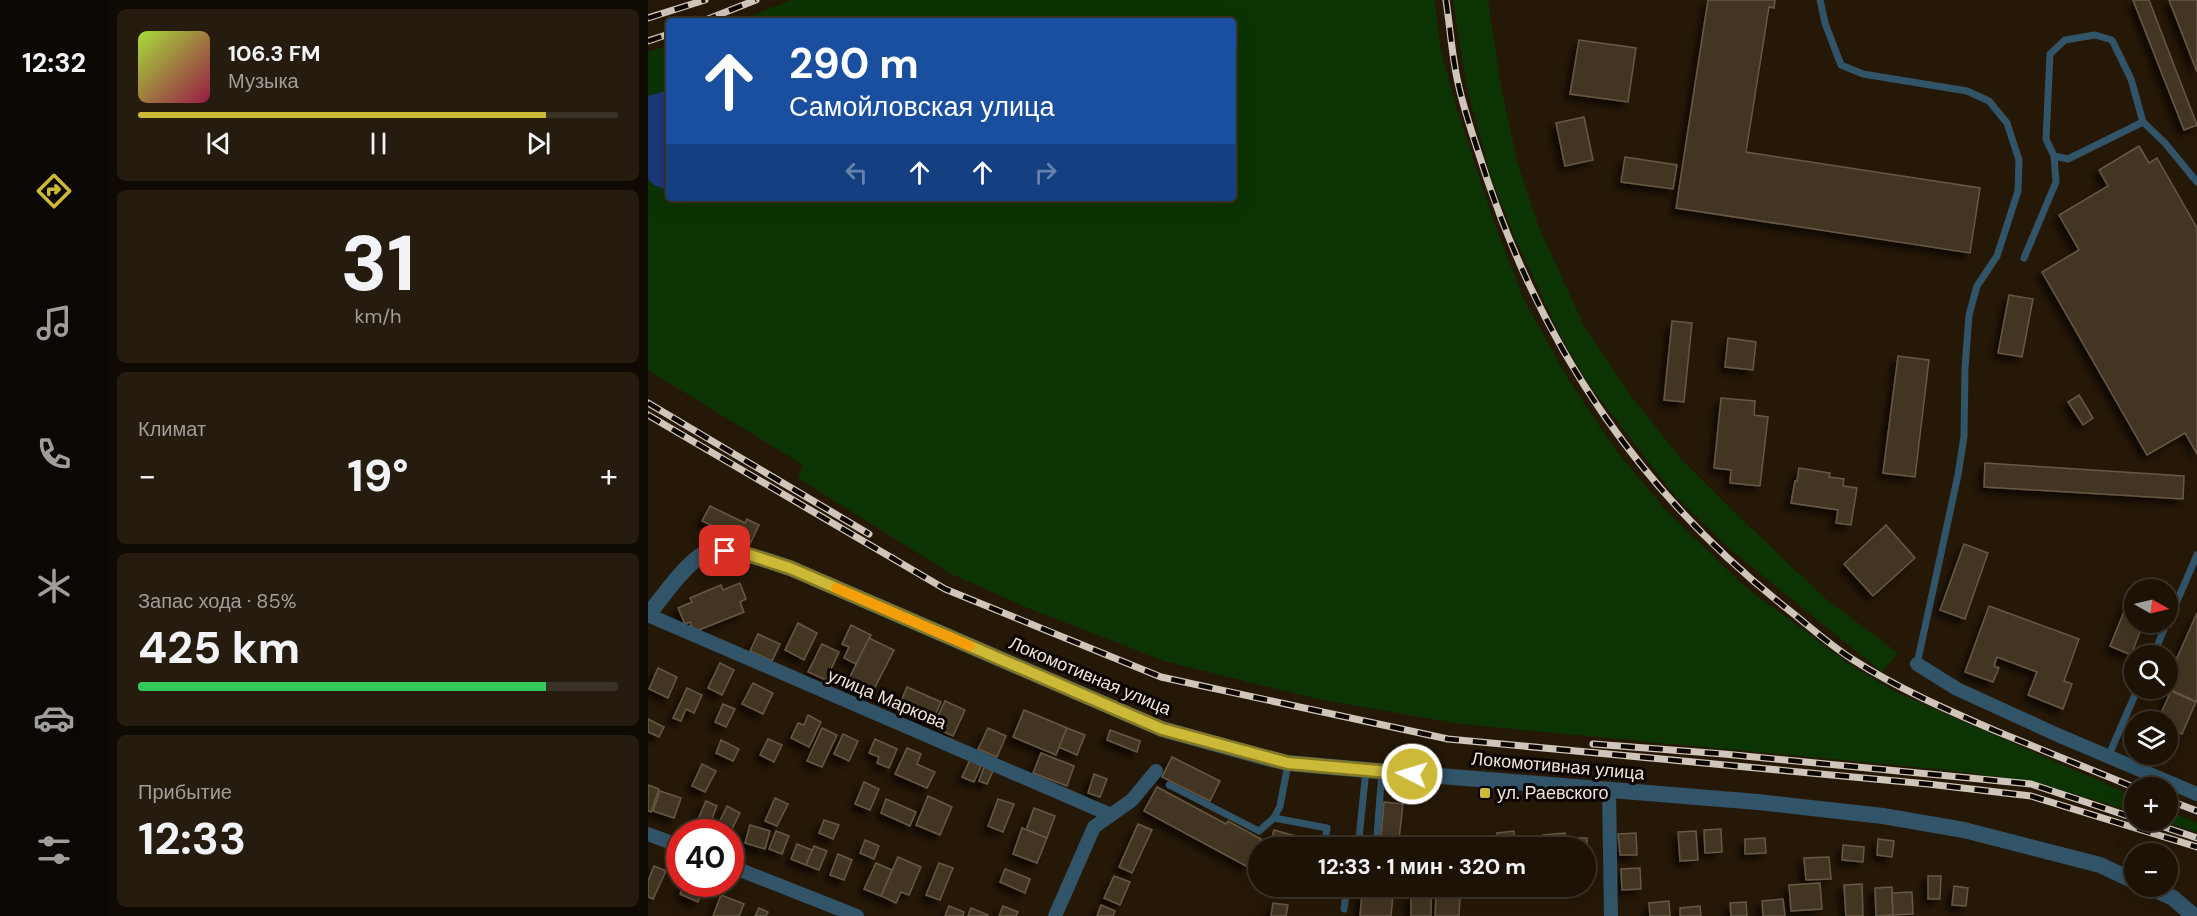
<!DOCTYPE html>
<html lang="ru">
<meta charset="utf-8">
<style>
:root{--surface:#1c1205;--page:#251b0f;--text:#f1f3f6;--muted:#a09e9a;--line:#3a3227;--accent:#ccb938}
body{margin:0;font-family:"DM Sans",sans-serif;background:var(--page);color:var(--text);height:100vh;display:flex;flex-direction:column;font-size:22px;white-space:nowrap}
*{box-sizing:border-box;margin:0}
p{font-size:20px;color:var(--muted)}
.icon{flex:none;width:33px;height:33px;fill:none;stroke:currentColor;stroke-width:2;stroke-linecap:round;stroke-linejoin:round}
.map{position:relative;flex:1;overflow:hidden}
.drawer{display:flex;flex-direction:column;gap:9px;padding:9px;background:#0f0a03;width:540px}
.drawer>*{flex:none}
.banner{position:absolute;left:18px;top:18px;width:570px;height:183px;border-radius:6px;box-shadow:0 6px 24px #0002,0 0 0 2px var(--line);background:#1a4fa0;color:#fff;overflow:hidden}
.needle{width:39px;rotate:98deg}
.buttons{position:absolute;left:1476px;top:579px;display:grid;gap:12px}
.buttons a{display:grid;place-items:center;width:54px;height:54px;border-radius:50%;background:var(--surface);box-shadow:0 6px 24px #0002,0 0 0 2px var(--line);font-size:30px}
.speed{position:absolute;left:18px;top:819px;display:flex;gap:12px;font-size:30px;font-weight:700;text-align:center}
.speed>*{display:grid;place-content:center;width:78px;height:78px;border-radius:50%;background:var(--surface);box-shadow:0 6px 24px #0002,0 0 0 2px var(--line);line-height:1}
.speed .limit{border:9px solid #d22;background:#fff;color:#111}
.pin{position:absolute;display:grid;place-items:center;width:51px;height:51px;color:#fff;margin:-26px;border-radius:12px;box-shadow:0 3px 9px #0006}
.me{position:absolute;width:66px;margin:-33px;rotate:275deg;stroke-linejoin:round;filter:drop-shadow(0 0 4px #0008)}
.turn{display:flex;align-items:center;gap:21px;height:126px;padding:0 24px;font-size:27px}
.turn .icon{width:78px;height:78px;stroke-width:2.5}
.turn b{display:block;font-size:42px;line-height:51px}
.lanes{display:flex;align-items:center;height:57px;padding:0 24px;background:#0003;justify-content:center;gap:30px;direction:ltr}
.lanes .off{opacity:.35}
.big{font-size:45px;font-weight:700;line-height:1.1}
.drawer .widget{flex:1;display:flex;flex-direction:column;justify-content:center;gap:9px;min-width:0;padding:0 21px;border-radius:9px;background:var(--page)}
.drawer .dial{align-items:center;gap:0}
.dial b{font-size:78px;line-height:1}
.song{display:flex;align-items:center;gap:18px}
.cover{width:72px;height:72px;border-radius:9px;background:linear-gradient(135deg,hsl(80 70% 55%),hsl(340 70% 35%))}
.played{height:6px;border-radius:3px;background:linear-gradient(90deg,var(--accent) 85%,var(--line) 85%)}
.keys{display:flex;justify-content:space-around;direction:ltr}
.heat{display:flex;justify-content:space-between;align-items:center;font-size:33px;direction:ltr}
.charge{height:9px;border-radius:4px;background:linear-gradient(90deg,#34c759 85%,var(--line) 0)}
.trip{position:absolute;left:600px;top:837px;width:348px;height:60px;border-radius:30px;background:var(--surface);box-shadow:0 6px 24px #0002,0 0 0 2px var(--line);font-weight:700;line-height:60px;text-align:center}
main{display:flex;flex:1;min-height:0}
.tabs{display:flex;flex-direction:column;width:108px;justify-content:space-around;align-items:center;background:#0b0702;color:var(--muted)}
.tabs .icon{width:42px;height:42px}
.tabs .selected{color:var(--accent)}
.tabs b{font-size:27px;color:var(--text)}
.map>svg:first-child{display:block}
</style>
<main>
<nav class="tabs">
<b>12:32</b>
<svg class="icon selected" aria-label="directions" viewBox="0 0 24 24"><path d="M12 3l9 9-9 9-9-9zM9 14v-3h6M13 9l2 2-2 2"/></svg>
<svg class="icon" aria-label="music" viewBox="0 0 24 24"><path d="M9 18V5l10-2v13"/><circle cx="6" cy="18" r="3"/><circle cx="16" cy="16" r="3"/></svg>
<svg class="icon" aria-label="phone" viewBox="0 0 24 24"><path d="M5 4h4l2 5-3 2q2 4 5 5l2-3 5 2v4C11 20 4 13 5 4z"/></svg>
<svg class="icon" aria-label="climate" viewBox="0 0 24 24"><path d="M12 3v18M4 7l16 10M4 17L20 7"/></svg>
<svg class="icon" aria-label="car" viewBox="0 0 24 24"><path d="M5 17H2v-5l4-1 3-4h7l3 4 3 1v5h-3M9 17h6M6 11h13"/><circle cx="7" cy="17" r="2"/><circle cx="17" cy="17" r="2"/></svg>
<svg class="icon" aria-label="filters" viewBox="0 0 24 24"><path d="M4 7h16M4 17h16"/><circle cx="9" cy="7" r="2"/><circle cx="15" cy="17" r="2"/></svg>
</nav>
<section class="drawer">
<div class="widget">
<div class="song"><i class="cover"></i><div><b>106.3 FM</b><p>Музыка</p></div></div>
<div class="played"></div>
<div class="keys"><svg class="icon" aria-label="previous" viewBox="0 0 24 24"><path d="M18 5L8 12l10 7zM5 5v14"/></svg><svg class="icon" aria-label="pause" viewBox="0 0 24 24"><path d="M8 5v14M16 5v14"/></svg><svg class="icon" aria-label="next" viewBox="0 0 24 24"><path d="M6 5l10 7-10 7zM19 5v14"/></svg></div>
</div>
<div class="widget dial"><b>31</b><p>km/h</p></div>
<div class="widget"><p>Климат</p>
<div class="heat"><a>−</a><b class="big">19°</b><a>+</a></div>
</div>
<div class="widget"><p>Запас хода · 85%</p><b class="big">425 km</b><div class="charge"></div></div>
<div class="widget"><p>Прибытие</p><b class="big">12:33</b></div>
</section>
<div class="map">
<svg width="1549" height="916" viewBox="0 0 1549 916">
<defs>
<filter id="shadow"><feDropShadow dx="-5.5" dy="5.5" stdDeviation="3" flood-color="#0009"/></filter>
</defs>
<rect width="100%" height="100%" fill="#261807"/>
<!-- green -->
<g fill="#0c3303">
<polygon points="144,0 787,0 792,47 808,106 843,214 875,298 920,379 966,448 1015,507 1095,585 1201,664 1248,692 1486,796 1486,812 1383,781 1289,769 813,724 674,700 516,661 380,608 303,574 150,478 155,465 0,370 0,52 21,45 21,198 585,198 585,21 89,21"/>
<polygon points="805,0 840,0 853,87 869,161 890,225 937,328 984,397 1033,459 1106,531 1178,599 1250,653 1234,672 1083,550 1028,497 941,385 912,335 868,240 843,177 818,84"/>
<polygon points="1520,810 1549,823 1549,832 1513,821 1520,820"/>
</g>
<!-- water -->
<polygon fill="#1c3779" points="21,90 21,191 6,185 0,179 0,96"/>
<!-- building -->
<g fill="#433623" stroke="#665844" stroke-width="1.5" filter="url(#shadow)">
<polygon points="1060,0 1127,0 1126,8 1121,7 1098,152 1332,188 1322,253 1028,208"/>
<polygon points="1485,0 1501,0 1549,125 1536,130"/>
<polygon points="1521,0 1549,0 1549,72"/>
<polygon points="931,40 988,48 980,102 922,94"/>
<polygon points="936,117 945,160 917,166 908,123"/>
<polygon points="1491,146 1501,163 1509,158 1549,228 1549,454 1537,433 1499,455 1394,272 1431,250 1411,215 1460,186 1451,170"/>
<polygon points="977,157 1029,165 1025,189 973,182"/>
<polygon points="1361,295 1385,299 1374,357 1350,353"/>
<polygon points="1024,321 1044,323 1036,402 1016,400"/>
<polygon points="1080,338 1108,342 1105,370 1077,367"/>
<polygon points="1250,356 1281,360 1267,477 1235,473"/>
<polygon points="1431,395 1445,418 1435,425 1420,402"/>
<polygon points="1073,398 1107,401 1106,415 1120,417 1112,486 1082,483 1083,470 1066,468"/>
<polygon points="1337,463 1536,476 1535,499 1336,487"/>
<polygon points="1151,468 1182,473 1181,477 1196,479 1195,486 1209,488 1203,525 1188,523 1190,510 1143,503 1147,481 1149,481"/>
<polygon points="62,506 97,523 99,519 111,525 102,544 54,521"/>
<polygon points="1238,525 1267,558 1225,596 1196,564"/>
<polygon points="1316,544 1340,553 1317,619 1292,610"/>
<polygon points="1488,582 1507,590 1486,590 1486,622 1496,622 1483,655 1462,646"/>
<polygon points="92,583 98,599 92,602 96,612 46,632 42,622 37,624 30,608 44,602 42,598 73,585 75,590"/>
<polygon points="1341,606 1431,639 1416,681 1424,684 1415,709 1380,695 1389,672 1349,657 1346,666 1351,668 1345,682 1317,672"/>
<polygon points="1549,613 1549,702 1519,688 1520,678"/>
<polygon points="150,623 169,633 156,660 137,650"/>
<polygon points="203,625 223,635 208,664 196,658 201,647 194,644"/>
<polygon points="110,634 132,644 124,661 102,651"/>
<polygon points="221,638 246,650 222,697 198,685"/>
<polygon points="174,644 191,652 178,680 160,672"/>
<polygon points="72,663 86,670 74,695 60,688"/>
<polygon points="10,668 29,677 20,698 1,689"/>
<polygon points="105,683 125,693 115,714 94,704"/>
<polygon points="259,687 293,702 283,725 249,710"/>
<polygon points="39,688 54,695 46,713 38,709 33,721 25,718"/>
<polygon points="1523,691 1548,702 1534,734 1520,728 1520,722 1509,722"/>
<polygon points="297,701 317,710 305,736 285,727"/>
<polygon points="75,704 87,709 78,727 67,722"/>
<polygon points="376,710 419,728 408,755 365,737"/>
<polygon points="160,715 173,722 161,747 143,738 150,723 156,725"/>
<polygon points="0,719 16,727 11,737 0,732"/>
<polygon points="174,728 189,735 174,767 159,761"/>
<polygon points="340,728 358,736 349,757 330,749"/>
<polygon points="419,728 437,735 429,755 411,747"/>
<polygon points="462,730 492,741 489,752 459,740"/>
<polygon points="195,734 210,741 201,761 186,754"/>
<polygon points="120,739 134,745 126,762 112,755"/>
<polygon points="227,739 249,749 241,768 229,763 231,757 221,753"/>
<polygon points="73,740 91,749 85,761 68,753"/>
<polygon points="259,748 273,754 269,764 287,772 279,788 247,774"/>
<polygon points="393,753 426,766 419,786 385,773"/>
<polygon points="524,757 572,781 562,801 514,777"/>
<polygon points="322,760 333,766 326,782 314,777"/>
<polygon points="54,764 68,771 57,792 44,786"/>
<polygon points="336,767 345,771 339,784 331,781"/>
<polygon points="446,774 459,779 452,797 440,793"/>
<polygon points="216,782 231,789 222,810 207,804"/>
<polygon points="0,785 11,789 3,812 0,811"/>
<polygon points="509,787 578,824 580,821 613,839 598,866 496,811"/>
<polygon points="12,791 33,798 26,818 5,811"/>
<polygon points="280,796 304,807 292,835 268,825"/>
<polygon points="127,798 140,804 129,826 117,821"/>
<polygon points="238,799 268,812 262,826 233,813"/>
<polygon points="350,799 366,804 355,832 340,826"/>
<polygon points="58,801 69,806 59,831 47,826"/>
<polygon points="736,802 755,804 750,848 732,848"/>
<polygon points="79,806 92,813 82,833 70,832 67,831"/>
<polygon points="386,808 407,816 399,838 378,830"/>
<polygon points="176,820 191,825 185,839 171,833"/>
<polygon points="490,824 504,830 484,873 471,867"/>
<polygon points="102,825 122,831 117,849 97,843"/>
<polygon points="374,828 399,838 389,863 365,854"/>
<polygon points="1073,829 1074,852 1057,853 1056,830"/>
<polygon points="626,830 655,838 653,848 621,848"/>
<polygon points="128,831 141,836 134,854 121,849"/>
<polygon points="866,831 868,848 851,848 849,833"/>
<polygon points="1048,831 1050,860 1032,861 1030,832"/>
<polygon points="917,833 918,848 897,848 895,835"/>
<polygon points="988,833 989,855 972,855 970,834"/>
<polygon points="924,838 939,838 939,857 938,857 938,848 924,848"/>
<polygon points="1117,838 1118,853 1097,854 1097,839"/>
<polygon points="1230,839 1246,841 1244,857 1229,855"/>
<polygon points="217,840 231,846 226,859 212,853"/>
<polygon points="149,844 164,850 158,865 143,859"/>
<polygon points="1195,845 1216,847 1215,862 1194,860"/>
<polygon points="166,846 179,851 171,870 158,865"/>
<polygon points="190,854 204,860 196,880 182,875"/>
<polygon points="250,857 273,867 261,895 253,892 248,903 233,896"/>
<polygon points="1181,857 1183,879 1158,880 1156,858"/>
<polygon points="228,863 244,870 233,896 216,889"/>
<polygon points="291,863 305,868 292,900 278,895"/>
<polygon points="6,866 18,871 5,899 0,897 0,881"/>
<polygon points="992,868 993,889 974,890 973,869"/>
<polygon points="357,869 382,879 377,893 352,882"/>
<polygon points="466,876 482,882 472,905 456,898"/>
<polygon points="1280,876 1293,876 1292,899 1280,899"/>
<polygon points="1172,883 1174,909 1143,911 1141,885"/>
<polygon points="36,884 48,884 56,887 50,902 32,894"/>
<polygon points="1214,884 1215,916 1198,916 1196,885"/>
<polygon points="1306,886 1320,888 1318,906 1304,905"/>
<polygon points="1244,887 1245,915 1228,916 1227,888"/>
<polygon points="1264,892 1265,914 1245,915 1244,893"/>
<polygon points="714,893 745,895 743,916 712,916"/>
<polygon points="763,893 783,894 783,916 763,916"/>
<polygon points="73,895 96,904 91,916 65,916"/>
<polygon points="788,897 812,897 811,916 787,916"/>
<polygon points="1135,899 1137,916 1115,916 1114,901"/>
<polygon points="1021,901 1022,916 1002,916 1001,903"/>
<polygon points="1098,902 1099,916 1083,916 1082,903"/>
<polygon points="625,903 640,905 638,916 623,916"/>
<polygon points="453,905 467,911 465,916 449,916"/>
<polygon points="301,906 316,912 315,916 297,916"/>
<polygon points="355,906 370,912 368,916 351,916"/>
<polygon points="1052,906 1053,916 1032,916 1032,908"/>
<polygon points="111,908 120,912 118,916 107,916"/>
<polygon points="323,908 340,915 339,916 320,916"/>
</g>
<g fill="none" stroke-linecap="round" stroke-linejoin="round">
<!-- service -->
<g stroke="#315469" stroke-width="7">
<polyline points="1172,0 1177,23 1193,65 1215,74 1319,91 1341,101 1359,123 1371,160 1370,191 1349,256 1329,286 1321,315 1317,368 1316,436 1310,475 1269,664"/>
<polyline points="1495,122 1420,159 1406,156 1398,139 1402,54 1417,40 1447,35 1464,40 1483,79 1495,122 1517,143 1549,182"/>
<polyline points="1376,258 1408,182 1406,156"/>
<polyline points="1520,622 1549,555"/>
<polyline points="1505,656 1519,622"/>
<polyline points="1460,757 1490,688"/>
<polyline points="521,785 611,831 626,818 632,806 640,764"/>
<polyline points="626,818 679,828 676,848"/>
<polyline points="710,848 718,770"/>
<polyline points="728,848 734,771"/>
<polyline points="724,892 724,886"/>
<polyline points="696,909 699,886"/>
</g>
<!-- minor -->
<g stroke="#315469" stroke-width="14">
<polyline points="0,615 463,815"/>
<polyline points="1269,664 1309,689 1412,736 1549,794"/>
<polyline points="961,790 963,916"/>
<polyline points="0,834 32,846"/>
<polyline points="82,866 209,916"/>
<polyline points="407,916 446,827 484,800 508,771"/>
</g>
<!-- tertiary -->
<g stroke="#315469" stroke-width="16">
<path d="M0,615C16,595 32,571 52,556C73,542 120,561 142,568L514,729L615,757L640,763L718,770L1110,802L1235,816L1316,830L1452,865L1486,881"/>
<polyline points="1500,886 1525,898 1546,916"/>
</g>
<!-- rail casing -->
<g stroke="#cfc5b9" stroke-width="7">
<g id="rail">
<path d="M798,0C802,27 804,56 810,83C817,115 829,147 839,179C898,354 996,497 1142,611C1162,627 1182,645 1204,659C1249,688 1299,710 1348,731C1394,750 1441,769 1488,788"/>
<polyline points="0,18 57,0"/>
<polyline points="55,21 108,0"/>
<polyline points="0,41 21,34"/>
<polyline points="0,403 221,534"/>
<polyline points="0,415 297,589 513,677 800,739 1280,784 1383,796 1549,847"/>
<polyline points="945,744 1076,754 1383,784 1486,818"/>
<polyline points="1520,800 1549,811"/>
<polyline points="1495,820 1549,838"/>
</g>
</g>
<!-- rail -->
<use href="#rail" stroke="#0a0502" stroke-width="4.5" stroke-dasharray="14" stroke-linecap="butt"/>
</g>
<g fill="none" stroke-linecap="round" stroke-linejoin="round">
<!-- route casing -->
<g stroke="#857824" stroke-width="15">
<polyline id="route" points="77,551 99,554 142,568 514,729 640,763 764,774"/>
</g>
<!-- route -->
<use href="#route" stroke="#ccb938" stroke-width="10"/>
<!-- slow -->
<polyline stroke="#f59e0b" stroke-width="10" points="188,588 322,646"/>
</g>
<!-- markers -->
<rect fill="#ccb938" stroke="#0a0502" stroke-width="2" x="831" y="787" width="12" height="12" rx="3"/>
<g text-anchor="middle" stroke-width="6" stroke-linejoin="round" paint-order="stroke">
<!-- street labels -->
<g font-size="18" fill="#eee4d9" stroke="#0a0502">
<text transform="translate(442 676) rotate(23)" y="6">Локомотивная улица</text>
<text transform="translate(239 699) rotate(23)" y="6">улица Маркова</text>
<text transform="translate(910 766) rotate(5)" y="6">Локомотивная улица</text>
</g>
<!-- poi labels -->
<g font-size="18" fill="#eee4d9" stroke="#0a0502" text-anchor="start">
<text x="849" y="799">ул. Раевского</text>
</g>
</g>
</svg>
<div class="buttons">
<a><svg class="needle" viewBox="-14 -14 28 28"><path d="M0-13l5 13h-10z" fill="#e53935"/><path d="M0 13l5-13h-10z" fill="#a09e9a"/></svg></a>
<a><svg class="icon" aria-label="search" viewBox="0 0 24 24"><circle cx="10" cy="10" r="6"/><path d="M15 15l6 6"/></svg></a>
<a><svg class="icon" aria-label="layers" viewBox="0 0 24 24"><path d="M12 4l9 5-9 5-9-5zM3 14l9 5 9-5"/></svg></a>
<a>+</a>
<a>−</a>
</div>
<div class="speed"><div class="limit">40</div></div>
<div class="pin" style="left:77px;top:551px;background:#d93025"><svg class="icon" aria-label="arrive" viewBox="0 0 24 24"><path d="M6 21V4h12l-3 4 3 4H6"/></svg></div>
<svg class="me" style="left:764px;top:774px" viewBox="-20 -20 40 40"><circle r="17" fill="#ccb938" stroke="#fff" stroke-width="3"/><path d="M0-11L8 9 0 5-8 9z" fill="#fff"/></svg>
<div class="trip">12:33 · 1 мин · 320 m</div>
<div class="banner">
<div class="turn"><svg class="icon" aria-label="ahead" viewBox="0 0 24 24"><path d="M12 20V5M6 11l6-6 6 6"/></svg><div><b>290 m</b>Самойловская улица</div></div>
<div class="lanes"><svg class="icon off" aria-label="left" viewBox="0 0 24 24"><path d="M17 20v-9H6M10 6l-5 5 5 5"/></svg><svg class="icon" aria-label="ahead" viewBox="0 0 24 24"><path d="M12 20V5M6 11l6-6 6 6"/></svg><svg class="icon" aria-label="ahead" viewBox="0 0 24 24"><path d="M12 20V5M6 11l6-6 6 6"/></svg><svg class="icon off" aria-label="right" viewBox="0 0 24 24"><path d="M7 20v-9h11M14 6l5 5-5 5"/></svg></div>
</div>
</div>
</main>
